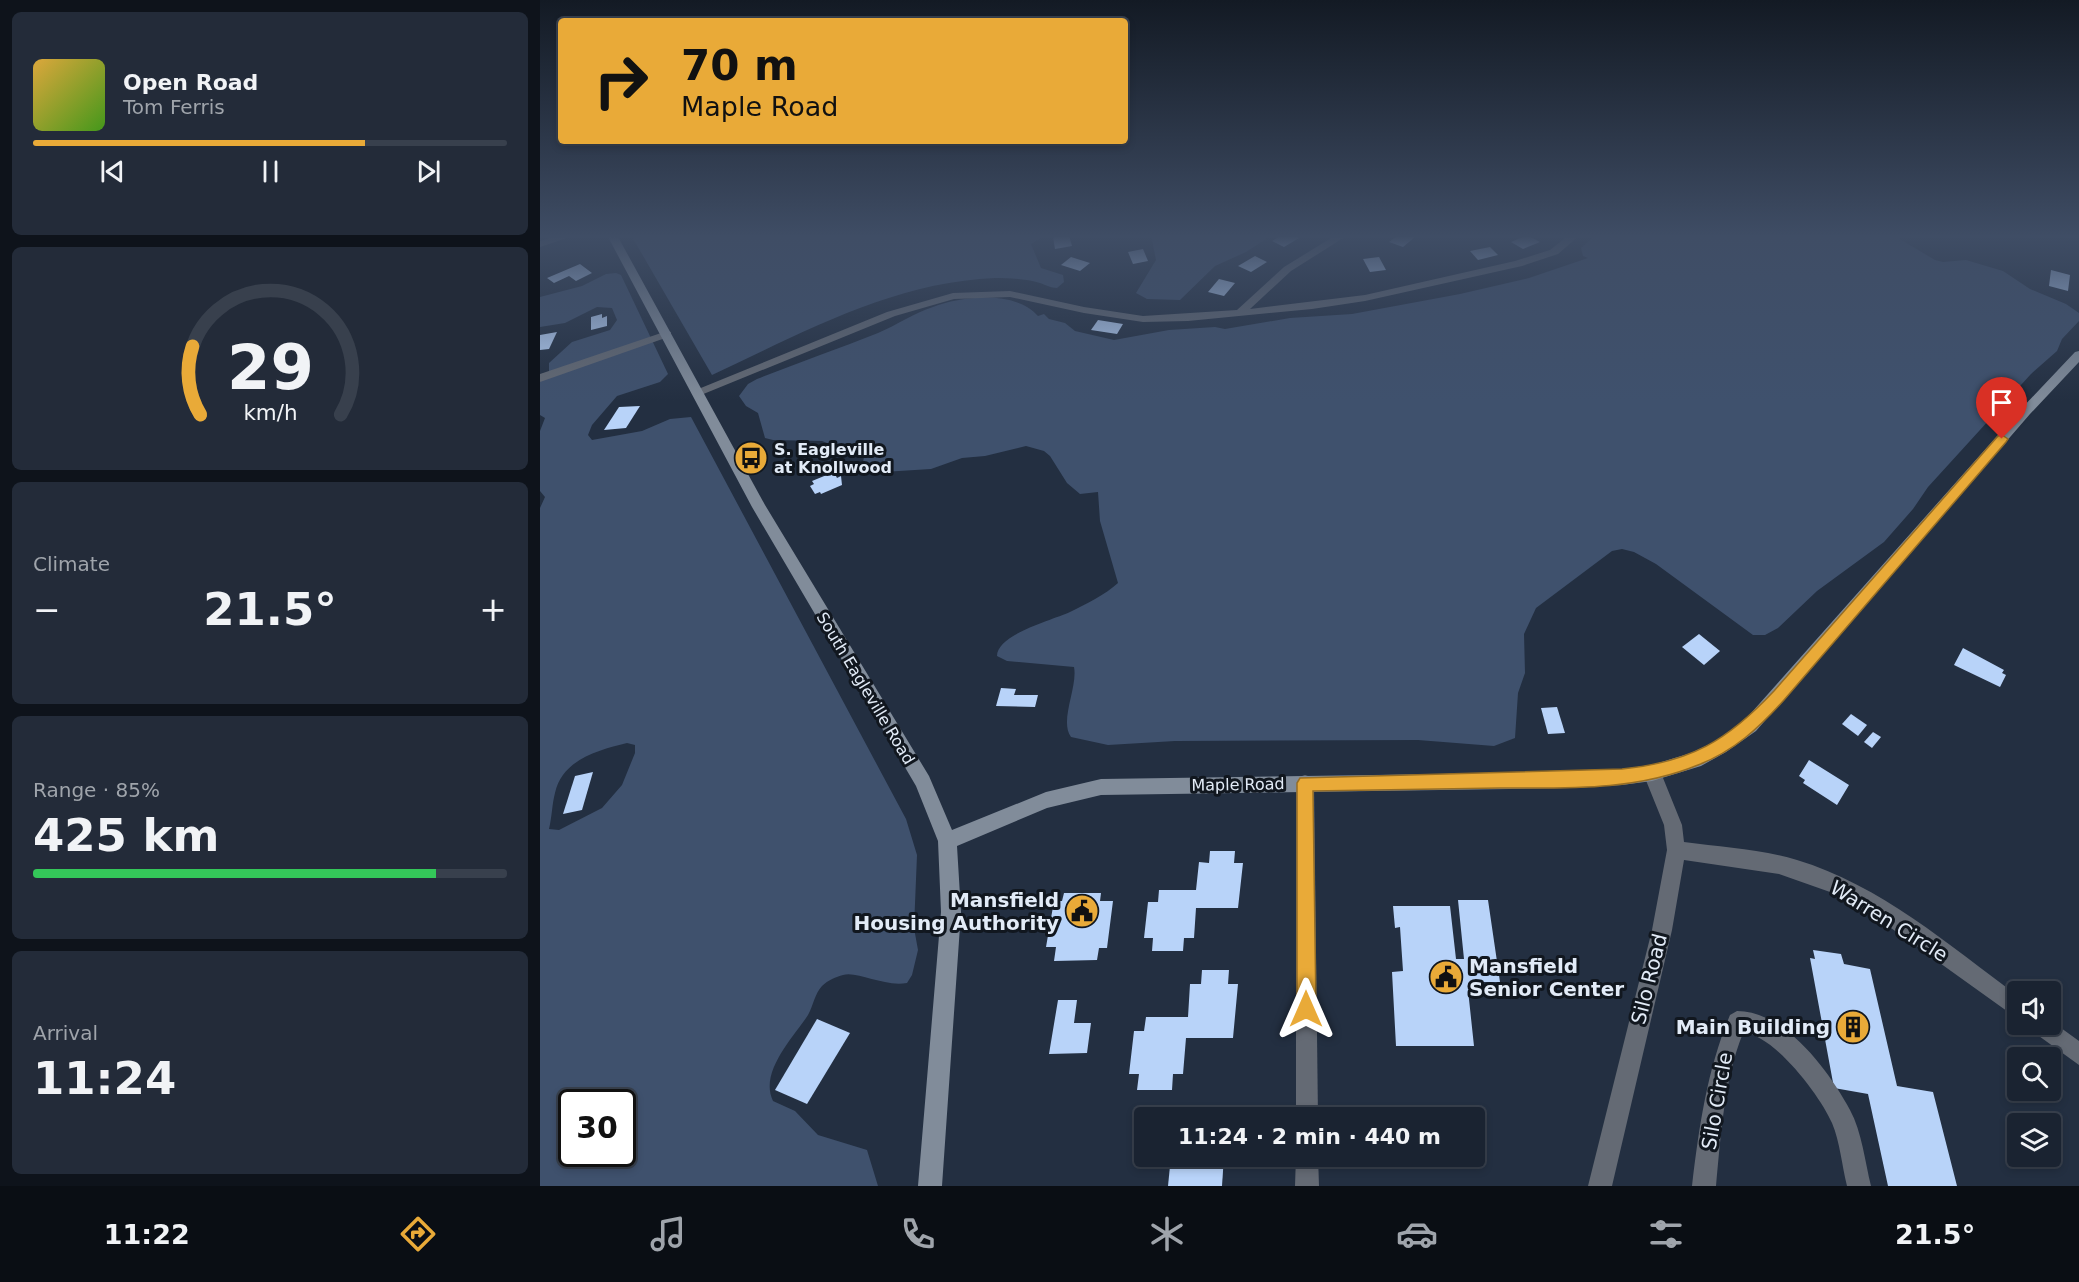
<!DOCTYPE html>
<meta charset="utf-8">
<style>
:root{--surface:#1a2331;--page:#232b39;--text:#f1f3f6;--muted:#9fa4ab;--line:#38404d;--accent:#e9aa38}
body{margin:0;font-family:"DejaVu Sans",sans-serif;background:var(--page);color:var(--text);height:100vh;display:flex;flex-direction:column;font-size:22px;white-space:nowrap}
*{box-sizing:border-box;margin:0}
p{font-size:20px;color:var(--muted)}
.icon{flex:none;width:33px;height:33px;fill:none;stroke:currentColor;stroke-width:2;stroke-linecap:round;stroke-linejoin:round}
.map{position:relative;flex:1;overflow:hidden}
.details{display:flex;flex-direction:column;gap:12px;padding:12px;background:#0e131b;width:540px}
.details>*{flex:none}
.guide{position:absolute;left:18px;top:18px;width:570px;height:126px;border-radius:6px;box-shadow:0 3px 9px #0003,0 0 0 2px var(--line);background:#e9aa38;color:#111;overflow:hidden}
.buttons{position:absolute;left:1467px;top:981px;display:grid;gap:12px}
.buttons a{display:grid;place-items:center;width:54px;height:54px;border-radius:6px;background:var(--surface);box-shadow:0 3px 9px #0003,0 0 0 2px var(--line);font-size:30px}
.speed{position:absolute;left:18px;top:1089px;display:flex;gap:12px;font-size:30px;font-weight:700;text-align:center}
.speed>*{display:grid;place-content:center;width:78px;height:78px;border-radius:50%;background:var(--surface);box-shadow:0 3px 9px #0003,0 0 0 2px var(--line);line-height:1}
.speed .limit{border:3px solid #111;border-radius:9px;background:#fff;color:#111}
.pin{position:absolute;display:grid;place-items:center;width:51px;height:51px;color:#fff;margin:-62px -26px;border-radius:50% 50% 50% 0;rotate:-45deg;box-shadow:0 0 6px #0007}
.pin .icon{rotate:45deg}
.me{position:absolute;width:66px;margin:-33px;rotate:0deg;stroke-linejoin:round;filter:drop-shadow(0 0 4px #0008)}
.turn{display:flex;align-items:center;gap:21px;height:126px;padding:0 24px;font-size:27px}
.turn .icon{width:78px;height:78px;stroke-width:2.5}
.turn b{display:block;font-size:42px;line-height:51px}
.big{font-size:45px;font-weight:700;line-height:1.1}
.details .tile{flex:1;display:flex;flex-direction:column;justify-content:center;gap:9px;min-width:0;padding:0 21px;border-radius:9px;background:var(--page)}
.details .dial{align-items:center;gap:0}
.dial svg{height:156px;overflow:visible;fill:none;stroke:var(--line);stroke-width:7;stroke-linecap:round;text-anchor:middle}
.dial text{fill:var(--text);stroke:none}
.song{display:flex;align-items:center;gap:18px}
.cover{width:72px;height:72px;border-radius:9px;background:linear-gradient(135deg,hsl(40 70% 55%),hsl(100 70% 35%))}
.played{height:6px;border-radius:3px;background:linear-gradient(90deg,var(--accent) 70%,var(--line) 70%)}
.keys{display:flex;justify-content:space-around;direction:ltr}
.heat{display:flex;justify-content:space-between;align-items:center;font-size:33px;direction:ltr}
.charge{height:9px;border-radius:4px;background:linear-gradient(90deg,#34c759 85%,var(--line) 0)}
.trip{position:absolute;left:594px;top:1107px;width:351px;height:60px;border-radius:6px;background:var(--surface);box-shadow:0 3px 9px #0003,0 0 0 2px var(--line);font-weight:700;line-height:60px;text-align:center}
.tabs{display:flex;height:96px;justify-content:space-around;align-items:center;background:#0a0e14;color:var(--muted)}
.tabs .icon{width:42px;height:42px}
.tabs .current{color:var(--accent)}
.tabs b{font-size:27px;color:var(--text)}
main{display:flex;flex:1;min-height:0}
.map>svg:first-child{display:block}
</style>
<main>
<section class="details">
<div class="tile">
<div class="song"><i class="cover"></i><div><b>Open Road</b><p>Tom Ferris</p></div></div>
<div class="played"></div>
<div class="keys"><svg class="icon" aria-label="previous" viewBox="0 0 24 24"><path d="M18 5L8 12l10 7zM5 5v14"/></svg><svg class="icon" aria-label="pause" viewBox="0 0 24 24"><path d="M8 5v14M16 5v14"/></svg><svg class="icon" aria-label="next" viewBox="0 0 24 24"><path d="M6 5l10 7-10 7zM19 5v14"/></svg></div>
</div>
<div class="tile dial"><svg viewBox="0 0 100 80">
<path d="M14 69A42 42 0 1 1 86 69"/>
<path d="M14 69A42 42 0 0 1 10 34" stroke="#e9aa38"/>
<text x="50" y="56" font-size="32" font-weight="700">29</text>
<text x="50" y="72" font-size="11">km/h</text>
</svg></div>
<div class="tile"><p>Climate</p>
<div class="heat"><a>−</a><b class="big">21.5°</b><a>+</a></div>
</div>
<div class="tile"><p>Range · 85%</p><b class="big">425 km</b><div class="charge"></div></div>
<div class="tile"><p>Arrival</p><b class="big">11:24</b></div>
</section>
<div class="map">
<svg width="1539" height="1186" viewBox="0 0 1539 1186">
<rect width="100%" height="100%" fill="#232f41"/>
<!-- green -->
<g fill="#3f516d" fill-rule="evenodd">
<path d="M91,235H506L491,244L501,268L523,275L524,282L517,288C511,288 506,285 500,283C487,279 469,278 455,278C353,282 262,333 172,375Z"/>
<polygon points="611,235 732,235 706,252 675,266 640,300 607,299 596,293 616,260"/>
<path d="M1056,235H1353L1395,260L1403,262L1426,260L1463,271L1490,289L1526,304L1539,313V321L1522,339L1517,351L1491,374L1388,487L1373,509L1344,542L1277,591L1238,628L1225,635H1213L1116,564L1094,552L1082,549L1072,551L996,608L984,634L985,673L978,693L975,738L954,746L878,740L635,741L568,745L531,737C519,721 538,687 534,667L467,661L457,656C457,634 513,620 530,612C546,604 565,595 578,583L560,521L558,492L540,494L527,483L510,456L504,451L486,446L445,456L422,458L391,469L327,473L322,468L324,457L334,450H305L282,441L233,440L225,438L218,413L206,406L199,396L208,384L217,379C257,363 298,349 338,333C357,325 374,313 393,307C422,296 476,290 498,316L504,314L509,319L525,323L535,331L574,340L629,330L675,327L685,329L750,318L812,314L920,294L989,278L1048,258L1043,256L1041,248Z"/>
<path d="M76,273L81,275L128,374L120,382L77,396L52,425L48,435L52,440L102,431L130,419L151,417L366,819L377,855L374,928L378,950L372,975L367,983C343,987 318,971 303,975C296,977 288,980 282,986C275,993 273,1006 268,1015C253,1038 219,1072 233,1101L255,1111L278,1135L327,1150L338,1186H0V508L5,497L0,491V431L5,418L0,415V382L9,373V363L32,342L70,330L77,320L72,308L57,307L25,323L0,327V297L42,286L66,274ZM87,743L95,745V753L82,785L62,808L19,830L9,829C12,817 12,804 15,793C22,760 58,750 87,743ZM32,1102H82V1154H32Z"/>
</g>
<!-- building -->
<g fill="#b8d3f9">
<polygon points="529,235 532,246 515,249 513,237"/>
<polygon points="742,235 753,235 759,238 744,247 732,241"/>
<polygon points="858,235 869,235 875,237 863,247 849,242"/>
<polygon points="987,235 1000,242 983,249 971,242"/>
<polygon points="950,247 958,255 938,260 930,251"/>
<polygon points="603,249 608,261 593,264 588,252"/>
<polygon points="715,256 727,262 711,272 698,266"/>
<polygon points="531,257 550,263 540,271 521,265"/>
<polygon points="839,257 846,270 830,272 823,259"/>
<polygon points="40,264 52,273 36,281 29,276 14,283 7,278"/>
<polygon points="1511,270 1530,275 1528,291 1509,286"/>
<polygon points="679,279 695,283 684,296 668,292"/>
<polygon points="62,314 62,318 67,316 67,326 51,330 51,317"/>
<polygon points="558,320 583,324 577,334 551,330"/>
<polygon points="17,332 9,349 0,350 0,335"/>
<polygon points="100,406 86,428 64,430 79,407"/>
<polygon points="294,472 297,478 301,476 302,485 281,494 280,492 275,494 270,486 274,484 272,481"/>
<polygon points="1159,634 1180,651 1164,665 1142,647"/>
<polygon points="1423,648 1464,670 1462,673 1466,675 1460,687 1414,665"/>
<polygon points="461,688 476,689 474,695 498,695 495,707 456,706"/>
<polygon points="1017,707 1025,733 1008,734 1001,708"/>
<polygon points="1311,714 1327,725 1318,736 1302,724"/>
<polygon points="1333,732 1341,737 1332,748 1324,742"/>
<polygon points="1269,760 1309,785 1297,805 1263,783 1265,780 1259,776"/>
<polygon points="53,772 42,810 23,814 35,776"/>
<polygon points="670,851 695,851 694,863 703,863 698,908 656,908 654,938 644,938 643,951 612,951 613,938 604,938 608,902 618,902 619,890 656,890 659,862 669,863"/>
<polygon points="524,893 561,893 560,901 573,901 567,948 559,948 557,960 514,961 516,947 506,947 514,901 522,901"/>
<polygon points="918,900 948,900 960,982 935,982 936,990 928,990 934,1046 856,1046 852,972 863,971 860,927 855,928 853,906 910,906 916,959 924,959"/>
<polygon points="1273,950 1301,954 1304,964 1330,969 1357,1086 1393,1092 1417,1186 1348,1186 1328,1094 1294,1088 1270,958 1275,959"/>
<polygon points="662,970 689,970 688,984 698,984 693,1038 646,1038 643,1074 633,1074 632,1090 597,1090 599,1074 589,1074 594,1031 604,1031 606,1017 648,1017 650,984 661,984"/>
<polygon points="518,1000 537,1000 534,1023 551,1023 547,1053 509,1054"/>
<polygon points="277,1019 310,1033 267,1104 235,1090"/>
<polygon points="631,1156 684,1156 682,1186 628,1186"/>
</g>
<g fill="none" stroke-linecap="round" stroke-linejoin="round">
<!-- street -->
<g fill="#646a74" fill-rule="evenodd">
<polygon points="21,235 36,235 0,247 0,241"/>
<polygon points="796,235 808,235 751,271 710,309 825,295 975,261 1010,250 1029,235 1040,235 1018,254 982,266 825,301 772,309 648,321 603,322 544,313 470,297 414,299 355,316 161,395 153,395 151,392 347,312 413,293 470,291 544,307 603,316 697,310 744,267"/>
<polygon points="127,331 131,332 131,336 0,382 0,374"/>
<path d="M1112,765L1118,767L1121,773L1142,825L1144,842C1182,847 1220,849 1257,860C1340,885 1409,945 1478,996V1019L1344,923L1290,892L1239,874L1144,860L1132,930L1072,1186H1048L1112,930L1127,850L1124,825L1103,773L1106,767Z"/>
<polygon points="765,775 771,777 774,783 778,1118 756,1118 756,783 759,777"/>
<path d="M1197,1011C1245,1011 1289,1071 1310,1110C1322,1132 1325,1162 1331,1186H1307C1302,1166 1300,1142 1292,1123C1281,1097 1233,1033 1203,1033C1184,1080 1181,1135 1176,1186H1152C1159,1127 1167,1070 1190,1015Z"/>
<polygon points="1510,1020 1539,1041 1539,1065 1492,1031 1489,1024 1510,1024"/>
<polygon points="756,1156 778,1156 779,1186 755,1186"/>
</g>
<!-- secondary -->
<polygon fill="#818c9a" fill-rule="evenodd" points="67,235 77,235 225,505 389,776 412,830 506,792 561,779 1031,772 1082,769 1112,765 1151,753 1174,742 1204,721 1482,408 1535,352 1539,351 1539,362 1490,414 1216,731 1186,752 1161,766 1112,781 1082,785 1031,788 561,795 507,808 417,846 421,912 402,1186 378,1186 401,912 398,841 376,786 212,507"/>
</g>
<!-- sky -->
<linearGradient id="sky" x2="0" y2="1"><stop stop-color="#131a24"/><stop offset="0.59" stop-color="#3f4d65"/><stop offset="1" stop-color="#3f4d65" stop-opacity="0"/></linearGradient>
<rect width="1539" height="401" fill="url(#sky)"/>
<!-- route -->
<path fill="#e9aa38" stroke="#976e24" stroke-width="1.5" d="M1462,435L1468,439L1466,442L1244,700C1219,728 1194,751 1158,765C1095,791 1027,788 960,788C898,789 836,790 773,791L776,1009L773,1015L766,1018L760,1015L757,1009V783L760,778L1082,769C1151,762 1187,741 1234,691L1458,436Z"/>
<!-- icons -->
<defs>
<g id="bus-disc" transform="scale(1.725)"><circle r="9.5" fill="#e9aa38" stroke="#11171f"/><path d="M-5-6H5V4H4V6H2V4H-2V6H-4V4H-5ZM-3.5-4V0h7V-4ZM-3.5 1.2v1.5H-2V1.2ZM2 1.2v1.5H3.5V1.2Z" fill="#111"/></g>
<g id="civic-disc" transform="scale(1.725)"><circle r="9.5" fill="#e9aa38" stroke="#11171f"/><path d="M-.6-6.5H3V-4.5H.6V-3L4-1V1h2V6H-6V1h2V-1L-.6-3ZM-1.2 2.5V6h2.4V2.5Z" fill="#111"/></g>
<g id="building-disc" transform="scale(1.725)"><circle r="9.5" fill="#e9aa38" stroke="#11171f"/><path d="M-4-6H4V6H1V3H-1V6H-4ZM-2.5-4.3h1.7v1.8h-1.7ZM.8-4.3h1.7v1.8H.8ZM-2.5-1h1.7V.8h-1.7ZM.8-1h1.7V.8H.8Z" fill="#111"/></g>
</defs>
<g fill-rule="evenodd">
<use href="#bus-disc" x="211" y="458"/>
<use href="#civic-disc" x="542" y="911"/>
<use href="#civic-disc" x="906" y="977"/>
<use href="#building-disc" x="1313" y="1027"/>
</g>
<g text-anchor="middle" stroke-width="6" stroke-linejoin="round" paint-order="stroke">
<!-- poi labels -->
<g font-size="16" font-weight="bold" fill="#e2ebf7" stroke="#11171f" text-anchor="start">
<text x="234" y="455">S. Eagleville<tspan x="234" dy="18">at Knollwood</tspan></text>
</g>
<!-- street labels -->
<g font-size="16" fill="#e2ebf7" stroke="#11171f">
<text transform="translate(326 688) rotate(59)" y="6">South Eagleville Road</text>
<text transform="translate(698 784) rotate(-1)" y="6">Maple Road</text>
</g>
<!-- near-poi labels -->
<g font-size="20" font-weight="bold" fill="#e2ebf7" stroke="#11171f" text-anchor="end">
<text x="519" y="907">Mansfield<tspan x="519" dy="23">Housing Authority</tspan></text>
<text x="929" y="973" text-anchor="start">Mansfield<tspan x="929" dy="23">Senior Center</tspan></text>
<text x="1290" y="1034">Main Building</text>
</g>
<!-- near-street labels -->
<g font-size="20" fill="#e2ebf7" stroke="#11171f">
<text transform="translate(1349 921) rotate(32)" y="7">Warren Circle</text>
<text transform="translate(1109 979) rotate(-76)" y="7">Silo Road</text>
<text transform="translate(1177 1101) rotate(-80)" y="7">Silo Circle</text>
</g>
</g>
</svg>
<div class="buttons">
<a><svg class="icon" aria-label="sound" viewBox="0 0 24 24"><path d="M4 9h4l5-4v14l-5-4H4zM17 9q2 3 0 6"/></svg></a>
<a><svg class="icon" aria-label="search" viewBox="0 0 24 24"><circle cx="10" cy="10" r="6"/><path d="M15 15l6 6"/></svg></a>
<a><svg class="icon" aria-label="layers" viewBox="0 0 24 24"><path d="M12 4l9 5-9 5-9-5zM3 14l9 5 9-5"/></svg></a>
</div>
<div class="speed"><div class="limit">30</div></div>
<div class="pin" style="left:1462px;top:439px;background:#d93025"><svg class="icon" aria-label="arrive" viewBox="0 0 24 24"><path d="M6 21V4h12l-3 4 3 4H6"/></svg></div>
<svg class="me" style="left:766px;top:1009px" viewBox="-20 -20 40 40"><path d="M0-17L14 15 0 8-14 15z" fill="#e9aa38" stroke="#fff" stroke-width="4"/></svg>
<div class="trip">11:24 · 2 min · 440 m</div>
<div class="guide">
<div class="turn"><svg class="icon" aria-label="right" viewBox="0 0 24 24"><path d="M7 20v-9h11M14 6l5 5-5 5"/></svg><div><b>70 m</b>Maple Road</div></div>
</div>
</div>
</main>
<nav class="tabs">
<b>11:22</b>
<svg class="icon current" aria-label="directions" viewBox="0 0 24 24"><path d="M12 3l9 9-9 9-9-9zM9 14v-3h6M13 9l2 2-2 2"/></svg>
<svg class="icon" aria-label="music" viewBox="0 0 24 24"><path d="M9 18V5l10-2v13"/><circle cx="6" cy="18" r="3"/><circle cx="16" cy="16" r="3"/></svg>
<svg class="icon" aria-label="phone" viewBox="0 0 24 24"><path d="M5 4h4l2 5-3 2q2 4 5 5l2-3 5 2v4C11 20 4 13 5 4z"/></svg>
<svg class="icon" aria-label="climate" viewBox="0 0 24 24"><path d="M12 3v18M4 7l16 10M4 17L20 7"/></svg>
<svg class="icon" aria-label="car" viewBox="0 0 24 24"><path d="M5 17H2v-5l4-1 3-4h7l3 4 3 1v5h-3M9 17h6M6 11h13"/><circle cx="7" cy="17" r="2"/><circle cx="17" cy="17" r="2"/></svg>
<svg class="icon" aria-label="filters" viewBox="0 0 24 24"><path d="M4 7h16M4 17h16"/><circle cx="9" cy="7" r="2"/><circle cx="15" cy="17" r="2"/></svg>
<b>21.5°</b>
</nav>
